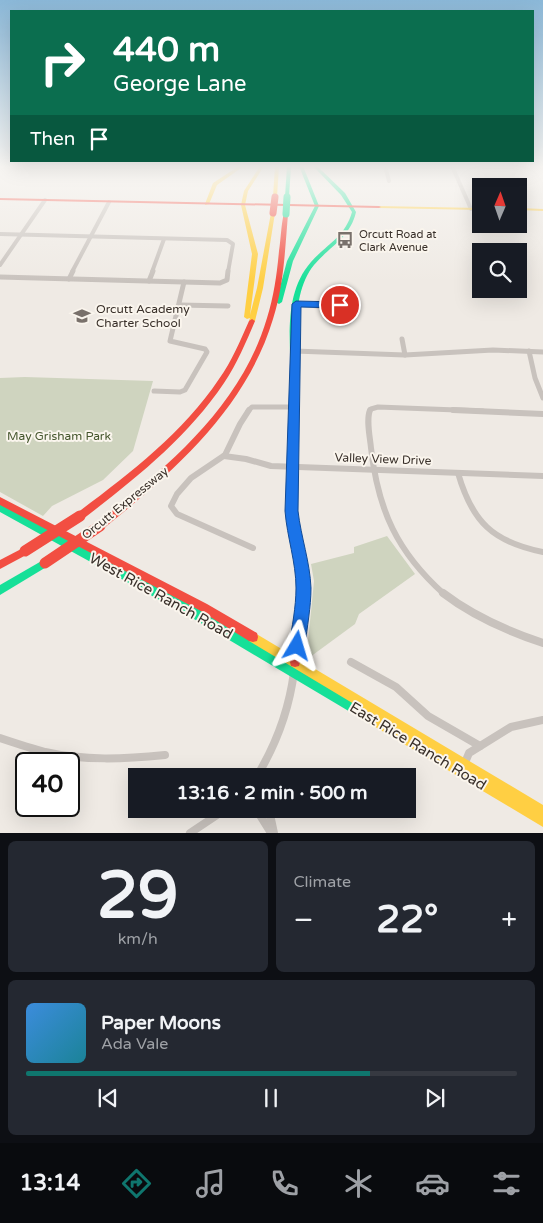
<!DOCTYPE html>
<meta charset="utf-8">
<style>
:root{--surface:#171b24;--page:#242831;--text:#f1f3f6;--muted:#9ea1a6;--line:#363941;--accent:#0f766e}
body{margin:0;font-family:"Varela Round",sans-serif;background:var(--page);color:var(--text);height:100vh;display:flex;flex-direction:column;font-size:19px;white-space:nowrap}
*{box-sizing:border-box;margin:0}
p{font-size:16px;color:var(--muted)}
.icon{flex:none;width:28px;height:28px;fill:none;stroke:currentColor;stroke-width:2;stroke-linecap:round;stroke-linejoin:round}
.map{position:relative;height:833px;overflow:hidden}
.drawer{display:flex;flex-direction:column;gap:8px;padding:8px;background:#0d0f14;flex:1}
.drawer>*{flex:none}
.top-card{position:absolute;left:10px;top:10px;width:524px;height:152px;border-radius:0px;box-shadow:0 5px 20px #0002;background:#0b6e4f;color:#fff;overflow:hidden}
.needle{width:32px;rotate:2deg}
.controls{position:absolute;left:472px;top:178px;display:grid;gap:10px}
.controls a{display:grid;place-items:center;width:55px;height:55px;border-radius:0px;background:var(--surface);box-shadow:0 5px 20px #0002;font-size:25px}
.speed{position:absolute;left:15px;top:752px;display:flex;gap:10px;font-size:25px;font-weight:700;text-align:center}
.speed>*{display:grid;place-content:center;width:65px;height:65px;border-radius:50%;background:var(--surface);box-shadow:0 5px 20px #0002;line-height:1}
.speed .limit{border:2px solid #111;border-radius:8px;background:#fff;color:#111}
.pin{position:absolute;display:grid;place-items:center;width:42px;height:42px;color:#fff;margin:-21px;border:2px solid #fff;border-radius:50%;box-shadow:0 1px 5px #0007}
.me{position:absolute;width:55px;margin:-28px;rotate:7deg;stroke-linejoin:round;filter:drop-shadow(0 0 4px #0008)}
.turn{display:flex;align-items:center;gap:18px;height:105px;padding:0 20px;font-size:22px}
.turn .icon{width:65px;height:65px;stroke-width:2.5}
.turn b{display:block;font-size:35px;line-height:42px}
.then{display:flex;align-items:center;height:48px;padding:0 20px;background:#0003;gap:10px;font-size:19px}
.big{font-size:38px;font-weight:700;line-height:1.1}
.drawer .widget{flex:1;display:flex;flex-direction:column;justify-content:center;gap:8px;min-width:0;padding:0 18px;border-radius:8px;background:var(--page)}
.drawer .dial{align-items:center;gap:0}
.dial b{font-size:65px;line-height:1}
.song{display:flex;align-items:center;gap:15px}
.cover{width:60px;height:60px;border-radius:8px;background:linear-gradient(135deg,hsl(210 70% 55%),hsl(190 70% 35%))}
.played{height:5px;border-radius:2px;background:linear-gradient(90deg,var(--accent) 70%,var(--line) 70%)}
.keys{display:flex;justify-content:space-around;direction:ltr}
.heat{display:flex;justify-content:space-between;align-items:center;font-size:28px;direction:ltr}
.drawer .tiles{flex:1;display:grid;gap:8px;grid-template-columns:1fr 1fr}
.widget:last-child{grid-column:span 2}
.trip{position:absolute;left:128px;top:768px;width:288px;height:50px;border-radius:0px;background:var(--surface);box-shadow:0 5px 20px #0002;font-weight:700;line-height:50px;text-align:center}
.menu{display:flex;height:80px;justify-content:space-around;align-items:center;background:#090b0e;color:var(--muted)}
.menu .icon{width:35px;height:35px}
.menu .active{color:var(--accent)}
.menu b{font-size:22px;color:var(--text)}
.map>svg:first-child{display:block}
</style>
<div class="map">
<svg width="543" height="833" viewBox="0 0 543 833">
<rect width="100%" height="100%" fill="#efeae4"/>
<!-- green -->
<g fill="#cfd4bf">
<polygon points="25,377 153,381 133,451 103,480 52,506 43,516 0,492 0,378"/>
<polygon points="387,536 415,574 359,614 355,624 310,657 307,652 314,581 311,564 354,553 354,547"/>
</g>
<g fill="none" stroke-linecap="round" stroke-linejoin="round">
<!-- street-far3 -->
<g stroke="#c8c2bd" stroke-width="4">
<polyline points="385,166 389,181"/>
<polyline points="452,166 471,209"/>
<polyline points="0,234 227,240 233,244 228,272"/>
<polyline points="0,265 45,200"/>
<polyline points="72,272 109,202"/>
<polyline points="152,272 164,239"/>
</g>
<!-- street-far2 -->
<g stroke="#c8c2bd" stroke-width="5">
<polyline points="0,277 220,283 227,280 228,271"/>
<polyline points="69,279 73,271"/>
<polyline points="149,281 153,271"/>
<path d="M296,304C314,305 336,311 351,299"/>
<polyline points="179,305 228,306"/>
<polyline points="402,339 405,355"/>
<polyline points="294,351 405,355 493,350 543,352"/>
<polyline points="529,351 535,378 543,398"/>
<polyline points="154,391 180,392 185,390 207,352 205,349 170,341 184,282"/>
<polyline points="248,411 252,407 295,407"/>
<polyline points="370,411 371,409 378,407 483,411"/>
</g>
<!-- street-far1 -->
<g stroke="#c8c2bd" stroke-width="6">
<polyline points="249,410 240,424 225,455 191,478 177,494 171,506 177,514 253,548"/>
<path d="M370,410C366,420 370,437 371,448C378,510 397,552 444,594"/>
<polyline points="453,410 543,414"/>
<polyline points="224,456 246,459 271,466 543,476"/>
<path d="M458,473C472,522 493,542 543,552"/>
</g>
<!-- street -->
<g stroke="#c8c2bd" stroke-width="8">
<path d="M443,593C473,616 507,631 543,643"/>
<polyline points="351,662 396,687 428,716 480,746"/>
<path d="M0,738C15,743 30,748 45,752C84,761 125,759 165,755"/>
<polyline points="464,765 469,753 511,727 543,720"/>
<path d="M257,776C277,743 289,710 294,672"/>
<polyline points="256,809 271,833"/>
<polyline points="266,809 271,819 274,833"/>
<polyline points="190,833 226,809"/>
</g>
<!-- fast -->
<g fill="#16e098" fill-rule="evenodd">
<polygon points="287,166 291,166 289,197 287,198 285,197"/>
<polygon points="299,166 303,166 319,206 293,261 282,302 279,304 276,302 287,261 315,206"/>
<path d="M313,166H317L345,193L356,212C350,238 330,246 314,265C289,296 298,348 299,385L295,387L291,385C291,345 282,295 311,262C327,244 345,237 352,212L341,195Z"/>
<polygon points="0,504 202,611 365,708 367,712 365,716 361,718 357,716 194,619 0,512"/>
<polygon points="45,559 48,560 50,563 48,566 0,595 0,585"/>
</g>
<!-- slow -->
<g fill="#ffcf43" fill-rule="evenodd">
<polygon points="239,166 244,166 217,185 209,204 205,205 205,204 213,183"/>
<polygon points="260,166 264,166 248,191 245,205 258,254 250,315 257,288 271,213 273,212 275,213 263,288 255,321 252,323 249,321 250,318 247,319 244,317 252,254 241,205 244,191"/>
<polygon points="275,166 279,166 277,197 275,198 273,197"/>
<polygon points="377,206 481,208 481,210 379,208 377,207"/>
<polygon points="519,208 543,209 543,211 519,210"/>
<polygon points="253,632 543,805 543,827 357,716 355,712 357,708 359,707 249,641 248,637 249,633"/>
</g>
<!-- jam -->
<g fill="#f24e42" fill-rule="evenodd">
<polygon points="0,198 379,206 381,207 379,208 0,200"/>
<path d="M284,213L288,214C285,249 284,285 273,319C246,409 173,472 103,529L100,530L97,529L96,526L97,523C166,468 241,407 267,318C274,296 277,273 279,251C281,238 281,225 284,213Z"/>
<path d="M252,319L255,321C246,342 237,364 224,383C187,438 135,479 83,519L80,520L77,519L76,516L77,513C129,474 182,434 219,379C232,361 240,341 249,321Z"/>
<polygon points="292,383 298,383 299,385 296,511 309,587 307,620 300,662 299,666 295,667 291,666 290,662 297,620 299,587 288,511 291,385"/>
<polygon points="0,497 207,604 257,633 258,637 257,641 253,642 249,641 199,610 0,505"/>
<polygon points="25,547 28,548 30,551 28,554 0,569 0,560"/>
</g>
<!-- fast-bridge -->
<polyline stroke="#16e098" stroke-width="7" points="286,214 287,197"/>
<!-- jam-bridge-far1 -->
<polyline stroke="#f24e42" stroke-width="7" points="273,213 275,197"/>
<!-- jam-bridge -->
<g stroke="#f24e42" stroke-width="11">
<polyline points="25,551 80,516"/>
<polyline points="45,563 100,526"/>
</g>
</g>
<!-- sky -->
<linearGradient id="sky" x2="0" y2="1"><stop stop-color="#8bb8d8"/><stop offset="0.59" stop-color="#f8f6f3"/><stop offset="1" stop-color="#f8f6f3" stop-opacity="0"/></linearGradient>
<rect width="543" height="282" fill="url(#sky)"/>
<!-- route -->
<path fill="#1a73e8" stroke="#114b97" d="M296,301L340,302L345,305L340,308L301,307L298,511C301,537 310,562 311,588C311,607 307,627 305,646L303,651L297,654L292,651L289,646C292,627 296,607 296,588C296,562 287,537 285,511L292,304Z"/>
<!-- icons -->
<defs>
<g id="bus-bare" transform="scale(1.35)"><path d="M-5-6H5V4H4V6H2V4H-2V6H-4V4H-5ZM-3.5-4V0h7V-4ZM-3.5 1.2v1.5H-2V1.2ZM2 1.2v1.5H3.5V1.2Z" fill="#79716b" stroke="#faf5ed" stroke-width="2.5" paint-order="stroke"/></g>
<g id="school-bare" transform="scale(1.35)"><path d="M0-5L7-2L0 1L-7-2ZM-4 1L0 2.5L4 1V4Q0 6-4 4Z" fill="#79716b" stroke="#faf5ed" stroke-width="2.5" paint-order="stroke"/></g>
</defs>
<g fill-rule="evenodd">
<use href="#bus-bare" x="345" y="240"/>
<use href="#school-bare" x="82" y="316"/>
</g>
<g text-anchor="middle" stroke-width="4" stroke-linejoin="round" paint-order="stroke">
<!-- far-poi labels -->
<g font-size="11" fill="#39302a" stroke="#faf5ed" text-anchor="start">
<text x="359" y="238">Orcutt Road at<tspan x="359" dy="13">Clark Avenue</tspan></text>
</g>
<!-- poi labels -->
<g font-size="12" fill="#39302a" stroke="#faf5ed" text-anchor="start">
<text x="96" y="313">Orcutt Academy<tspan x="96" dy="14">Charter School</tspan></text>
</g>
<!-- park labels -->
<g font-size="12" fill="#46572e" stroke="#faf5ed">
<text x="59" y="440">May Grisham Park</text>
</g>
<!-- street labels -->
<g font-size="12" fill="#39302a" stroke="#faf5ed">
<text transform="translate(383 459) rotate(2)" y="4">Valley View Drive</text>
<text transform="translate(125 503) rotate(-39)" y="4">Orcutt Expressway</text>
</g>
<!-- near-street labels -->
<g font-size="15" fill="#39302a" stroke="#faf5ed">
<text transform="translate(161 596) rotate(29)" y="5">West Rice Ranch Road</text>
<text transform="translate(418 746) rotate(31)" y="5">East Rice Ranch Road</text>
</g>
</g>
</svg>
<div class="controls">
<a><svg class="needle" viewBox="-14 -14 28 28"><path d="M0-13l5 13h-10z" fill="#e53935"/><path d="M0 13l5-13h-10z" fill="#9ea1a6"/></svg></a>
<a><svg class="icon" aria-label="search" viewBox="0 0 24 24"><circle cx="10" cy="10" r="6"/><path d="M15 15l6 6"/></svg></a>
</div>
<div class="speed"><div class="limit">40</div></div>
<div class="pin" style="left:340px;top:305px;background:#d93025"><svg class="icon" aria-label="arrive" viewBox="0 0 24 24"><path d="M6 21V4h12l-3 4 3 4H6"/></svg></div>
<svg class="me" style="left:297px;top:646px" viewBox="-20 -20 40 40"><path d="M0-17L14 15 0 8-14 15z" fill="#1a73e8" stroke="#fff" stroke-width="4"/></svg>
<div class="trip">13:16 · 2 min · 500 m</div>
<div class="top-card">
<div class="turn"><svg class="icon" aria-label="right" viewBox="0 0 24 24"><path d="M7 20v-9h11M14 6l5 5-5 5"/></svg><div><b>440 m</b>George Lane</div></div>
<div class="then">Then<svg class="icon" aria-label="arrive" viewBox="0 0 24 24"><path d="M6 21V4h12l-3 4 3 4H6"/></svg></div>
</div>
</div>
<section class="drawer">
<div class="tiles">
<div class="widget dial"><b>29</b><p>km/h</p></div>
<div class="widget"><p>Climate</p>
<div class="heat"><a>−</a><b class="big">22°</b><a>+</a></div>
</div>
<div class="widget">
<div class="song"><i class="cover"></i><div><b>Paper Moons</b><p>Ada Vale</p></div></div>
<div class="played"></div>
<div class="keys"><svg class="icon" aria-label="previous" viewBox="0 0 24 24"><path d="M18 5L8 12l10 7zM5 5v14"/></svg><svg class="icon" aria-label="pause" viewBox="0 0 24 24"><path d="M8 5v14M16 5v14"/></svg><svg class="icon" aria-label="next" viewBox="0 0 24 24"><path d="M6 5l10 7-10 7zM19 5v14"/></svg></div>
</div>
</div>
</section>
<nav class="menu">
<b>13:14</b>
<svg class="icon active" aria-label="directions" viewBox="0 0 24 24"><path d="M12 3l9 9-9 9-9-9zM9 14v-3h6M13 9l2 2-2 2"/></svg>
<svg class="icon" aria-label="music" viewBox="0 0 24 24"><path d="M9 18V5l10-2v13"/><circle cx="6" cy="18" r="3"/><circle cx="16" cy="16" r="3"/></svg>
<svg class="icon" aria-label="phone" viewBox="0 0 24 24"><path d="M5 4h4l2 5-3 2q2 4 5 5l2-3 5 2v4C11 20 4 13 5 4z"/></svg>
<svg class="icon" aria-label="climate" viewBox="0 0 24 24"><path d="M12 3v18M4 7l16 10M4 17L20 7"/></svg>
<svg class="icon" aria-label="car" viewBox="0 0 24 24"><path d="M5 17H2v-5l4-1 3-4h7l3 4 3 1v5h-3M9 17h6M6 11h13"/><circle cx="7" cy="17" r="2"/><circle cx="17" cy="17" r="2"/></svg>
<svg class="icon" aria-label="filters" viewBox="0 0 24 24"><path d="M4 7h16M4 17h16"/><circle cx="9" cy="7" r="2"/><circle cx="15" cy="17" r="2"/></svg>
</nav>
